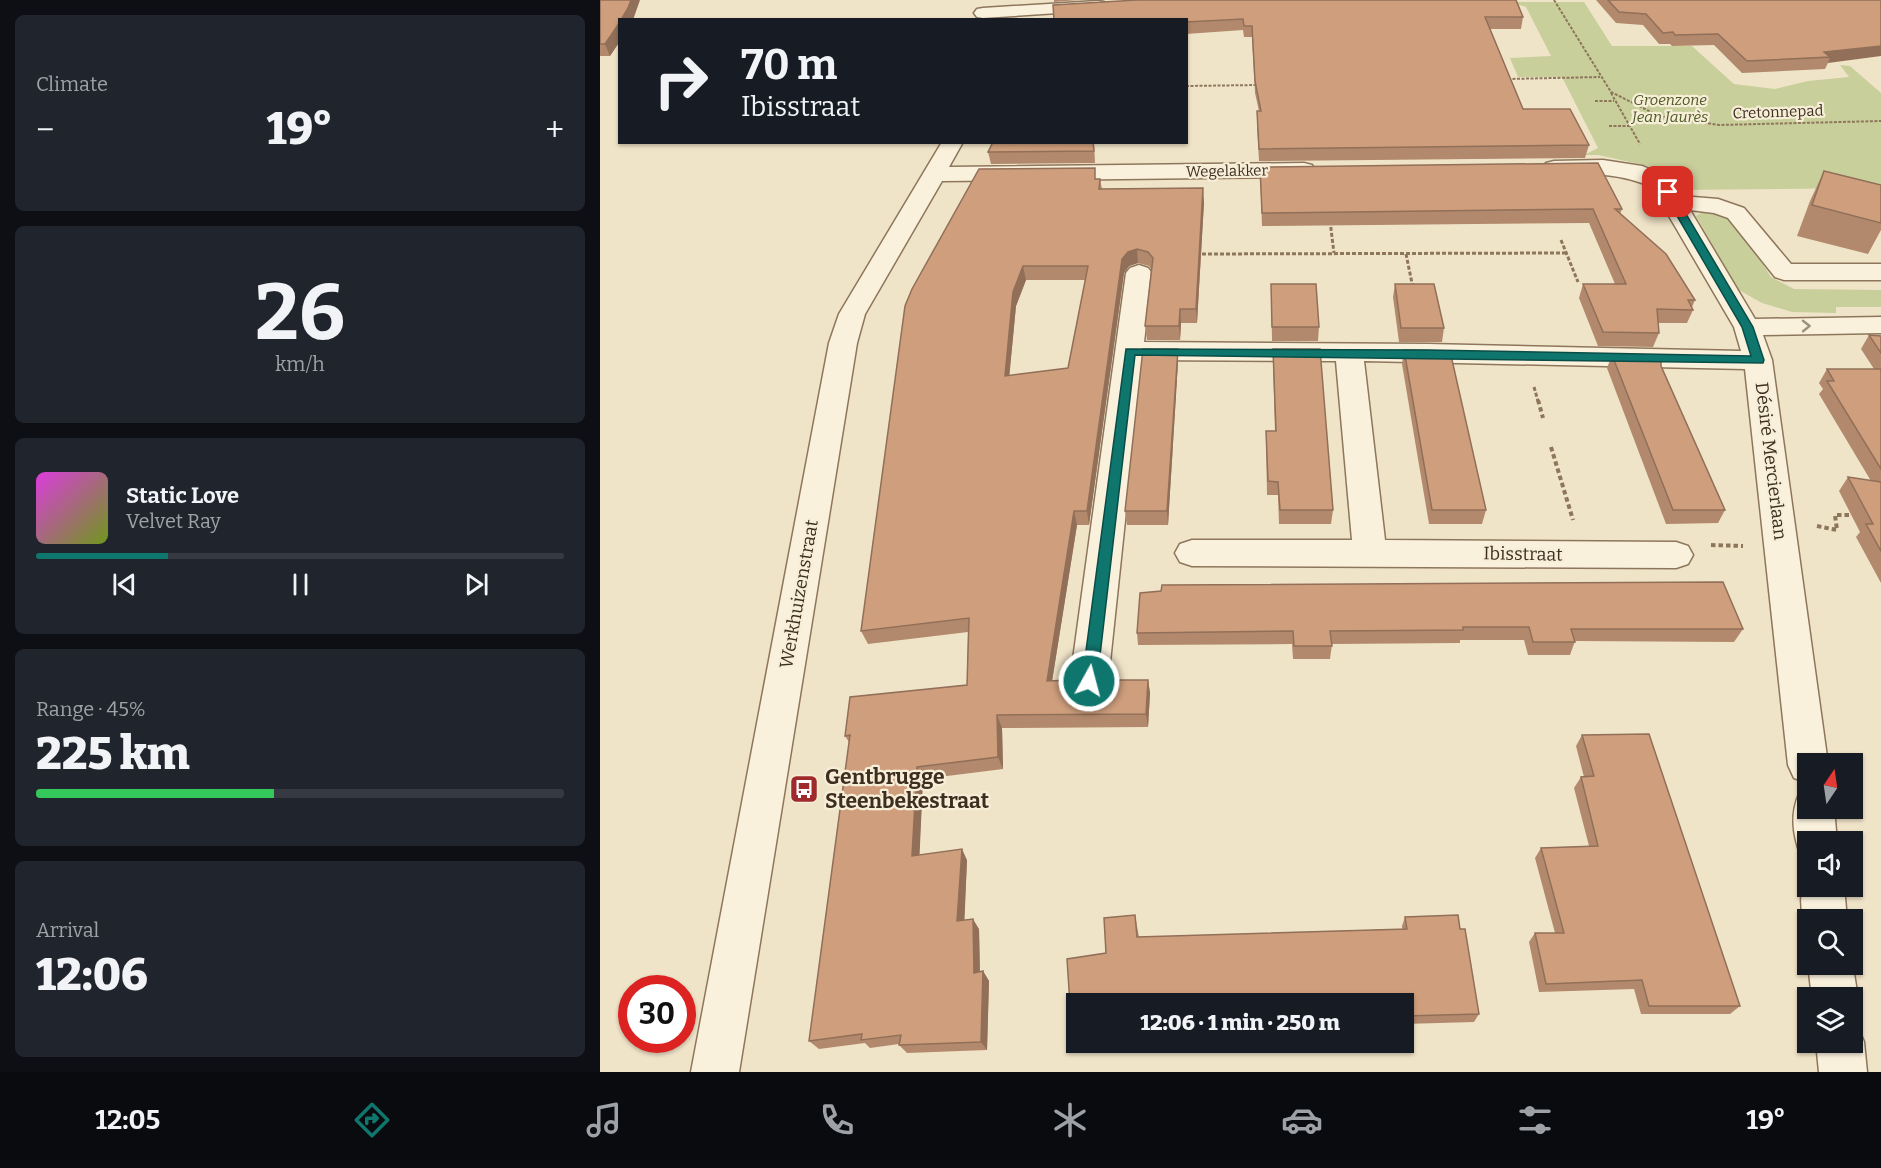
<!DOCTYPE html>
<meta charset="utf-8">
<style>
:root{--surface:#171b24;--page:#20242c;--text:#f1f3f6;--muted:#9ea1a6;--line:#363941;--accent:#0f766e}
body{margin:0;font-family:Bitter,serif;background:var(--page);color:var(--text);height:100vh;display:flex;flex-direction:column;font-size:22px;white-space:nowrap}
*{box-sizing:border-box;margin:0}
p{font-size:20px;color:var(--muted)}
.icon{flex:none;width:33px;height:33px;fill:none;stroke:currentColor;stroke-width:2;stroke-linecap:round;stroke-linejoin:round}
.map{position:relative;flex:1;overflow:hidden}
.drawer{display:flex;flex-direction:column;gap:15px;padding:15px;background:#0d0f14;width:600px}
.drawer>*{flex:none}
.hud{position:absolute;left:18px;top:18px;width:570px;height:126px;border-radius:0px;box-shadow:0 2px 4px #0004;background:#171b24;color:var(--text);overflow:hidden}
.needle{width:39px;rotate:13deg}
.controls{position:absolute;left:1197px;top:753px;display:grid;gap:12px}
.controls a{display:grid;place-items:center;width:66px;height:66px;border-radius:0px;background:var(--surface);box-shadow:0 2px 4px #0004;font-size:30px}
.speed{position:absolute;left:18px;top:975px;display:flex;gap:12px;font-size:30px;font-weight:700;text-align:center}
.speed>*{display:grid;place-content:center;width:78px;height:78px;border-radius:50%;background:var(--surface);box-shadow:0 2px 4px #0004;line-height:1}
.speed .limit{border:9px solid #d22;background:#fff;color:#111}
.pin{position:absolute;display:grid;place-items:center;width:51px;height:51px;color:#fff;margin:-26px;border-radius:12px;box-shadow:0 3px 9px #0006}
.me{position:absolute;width:66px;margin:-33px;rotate:7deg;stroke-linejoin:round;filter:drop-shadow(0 0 4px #0008)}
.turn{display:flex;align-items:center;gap:21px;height:126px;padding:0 24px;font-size:27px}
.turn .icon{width:78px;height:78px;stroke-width:2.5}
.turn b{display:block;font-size:42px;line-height:51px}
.big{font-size:45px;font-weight:800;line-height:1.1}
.drawer .tile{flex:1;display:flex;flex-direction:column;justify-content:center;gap:9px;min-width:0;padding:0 21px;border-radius:9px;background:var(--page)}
.drawer .dial{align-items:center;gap:0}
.dial b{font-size:78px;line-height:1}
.song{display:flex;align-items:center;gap:18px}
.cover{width:72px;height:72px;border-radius:9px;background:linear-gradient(135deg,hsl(300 70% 55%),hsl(80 70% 35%))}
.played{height:6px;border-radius:3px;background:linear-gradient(90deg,var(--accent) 25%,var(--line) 25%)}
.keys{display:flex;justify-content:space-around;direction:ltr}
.heat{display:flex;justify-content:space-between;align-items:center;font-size:33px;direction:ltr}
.charge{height:9px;border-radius:4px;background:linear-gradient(90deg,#34c759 45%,var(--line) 0)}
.trip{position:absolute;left:466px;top:993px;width:348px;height:60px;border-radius:0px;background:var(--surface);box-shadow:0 2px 4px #0004;font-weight:800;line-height:60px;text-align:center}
.menu{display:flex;height:96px;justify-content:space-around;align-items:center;background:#090b0e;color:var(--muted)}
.menu .icon{width:42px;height:42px}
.menu .active{color:var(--accent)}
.menu b{font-size:27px;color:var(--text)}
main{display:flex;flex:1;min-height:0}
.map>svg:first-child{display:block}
</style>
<main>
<section class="drawer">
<div class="tile"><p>Climate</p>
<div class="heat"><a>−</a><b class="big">19°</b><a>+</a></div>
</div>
<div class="tile dial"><b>26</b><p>km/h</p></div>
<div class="tile">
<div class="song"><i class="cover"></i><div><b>Static Love</b><p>Velvet Ray</p></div></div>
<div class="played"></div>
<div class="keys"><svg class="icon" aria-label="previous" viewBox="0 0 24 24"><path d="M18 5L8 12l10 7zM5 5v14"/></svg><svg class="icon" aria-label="pause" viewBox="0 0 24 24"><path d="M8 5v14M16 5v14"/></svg><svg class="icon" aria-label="next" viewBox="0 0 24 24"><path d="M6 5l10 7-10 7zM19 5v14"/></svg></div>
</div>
<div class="tile"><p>Range · 45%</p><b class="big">225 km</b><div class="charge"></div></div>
<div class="tile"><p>Arrival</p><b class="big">12:06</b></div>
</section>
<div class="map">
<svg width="1281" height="1072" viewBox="0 0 1281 1072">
<rect width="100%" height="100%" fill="#f0e4c8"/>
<!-- green -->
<g fill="#c9cf9b">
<polygon points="910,2 984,2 1012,46 1092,46 1134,84 1175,89 1208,81 1249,77 1240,65 1250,66 1281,93 1281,188 1082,190 1048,166 998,155 984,155 998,148 962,77 918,77 910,58 951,56 926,7"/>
<polygon points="1108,209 1135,220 1171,277 1194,289 1281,290 1281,307 1236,307 1236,313 1192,312 1162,303 1137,289 1096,216"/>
</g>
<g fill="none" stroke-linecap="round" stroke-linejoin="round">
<!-- street casing -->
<g stroke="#8d765c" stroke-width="3">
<g id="street">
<polygon points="498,1 504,2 507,6 504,10 383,18 377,17 374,13 377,9 383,8"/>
<polygon points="342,142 363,142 349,167 704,163 712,165 715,170 712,175 704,177 342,181 265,314 257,343 139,1072 91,1072 229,343 239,314"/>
<path d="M1003,160L1042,166L1069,177L1081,196L1118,199L1144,208L1191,264H1281V280H1184L1175,277L1128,218L1114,213L1090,210L1155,319L1281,317V333L1163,335L1172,360L1228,764H1208V783L1194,778L1188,765L1145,369L764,361L785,540L1076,542L1088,546L1093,555L1088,564L1076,568L592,566L580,562L575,553L580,544L592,540H752L736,361L542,360L508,681L502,692L489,697L476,692L470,681L526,273L530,268L539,265L548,268L552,273L544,342L828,344L1141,351L1134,327L1052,187C1016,172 992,174 954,175L946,173L943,168L946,163L954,161Z"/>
<path d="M1208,791V808H1234L1237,842H1208V859L1201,856C1193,836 1190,814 1199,794Z"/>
<path d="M1207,871L1208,886H1244L1247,920H1208V931C1199,912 1199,890 1207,871Z"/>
<polygon points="1252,961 1258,998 1252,1012 1252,998 1212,998 1208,964 1252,964"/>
<polygon points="1252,1023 1257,1025 1264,1042 1267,1072 1219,1072 1216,1042 1252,1042"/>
</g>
</g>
<!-- path-far2 -->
<g stroke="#8d765c" stroke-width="2" stroke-dasharray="3 1.5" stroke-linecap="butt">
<polyline points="954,0 1011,92 1059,116 1119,125 1281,121"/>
<polyline points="908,79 1000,77"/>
<polyline points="586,86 658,85"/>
<polyline points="1011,93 1040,144"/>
<polyline points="995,101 1014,101"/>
<polyline points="1009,126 1029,126"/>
</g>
<!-- path-far1 -->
<g stroke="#8d765c" stroke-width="3" stroke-dasharray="4 2" stroke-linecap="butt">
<polyline points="730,221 734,253"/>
<polyline points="961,240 978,282"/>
<polyline points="596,254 966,253"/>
<polyline points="806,254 813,288"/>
<polyline points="934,387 938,401"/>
</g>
<!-- path -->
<g stroke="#8d765c" stroke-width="4" stroke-dasharray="4.5 3" stroke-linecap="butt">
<polyline points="938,400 943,418"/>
<polyline points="951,447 973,520"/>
<polyline points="1217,526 1237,530 1235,515 1255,515"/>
<polyline points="1111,545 1143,546"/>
</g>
<!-- street -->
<use href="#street" fill="#faf1dc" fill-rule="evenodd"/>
</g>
<!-- wall -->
<g fill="#b2896c" fill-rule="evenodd">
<polygon points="0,0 20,20 20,41 10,56 0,56"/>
<polygon points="454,0 479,0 454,2"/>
<polygon points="996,0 1281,0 1228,63 1225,69 1142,73 1114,45 1072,46 1070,44 1059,44 1043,25 1016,23"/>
<polygon points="923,17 921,29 890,29 923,109 989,145 985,158 659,161 657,124 657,111 659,111 655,93 652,37 644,37 643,30 586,34 586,20"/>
<polygon points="393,142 494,142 495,163 391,164 388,152"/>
<polygon points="660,167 1022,209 1020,214 1095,300 1092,307 1093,310 1087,323 1058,323 1059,333 1053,347 998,346 979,298 983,284 1015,284 989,223 662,226"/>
<polygon points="1224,171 1281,185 1281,230 1268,254 1197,236 1210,201"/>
<path d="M496,179H500L502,189L604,202L597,323H581L580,340H547L545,326L551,269L549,266L538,263L529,266L524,273L489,525H477L452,681L487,686L548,680L550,693L548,727L402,728L403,769L323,779L319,855L367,860L364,920L379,929L380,972L383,971L389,981L387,1050L307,1053L299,1045V1044L270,1048L265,1043L219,1049L209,1041L249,742L245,736L367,685L368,632L268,644L261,631L305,306ZM426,280H486L468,368L409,376L416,306Z"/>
<polygon points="671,284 719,327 718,341 672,341"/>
<polygon points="795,284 844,328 842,342 799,342 793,297"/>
<polygon points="1269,335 1281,336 1281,583 1256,537 1260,532 1239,491 1248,477 1271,481 1219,394 1223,389 1219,383 1227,369 1274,369 1261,349"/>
<polygon points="578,349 578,362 568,525 527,525 525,511"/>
<polygon points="673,349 733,510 731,524 679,524 678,495 667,495 666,431 675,431 673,363"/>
<polygon points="804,350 886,510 882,524 829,524 802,364"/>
<polygon points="1012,355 1061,366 1125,510 1118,523 1066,524 1007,368"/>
<polygon points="540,593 1143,629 1134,642 975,641 970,655 928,655 924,640 860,640 860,643 732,644 730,659 693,659 692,644 538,645 537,633"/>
<polygon points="982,735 1140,1006 1130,1014 1041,1014 1034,989 939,992 929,942 935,933 955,933 935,858 941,848 989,846 974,788 981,777 984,777 976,746"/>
<polygon points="535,915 539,937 802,929 802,926 805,917 858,915 860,929 865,929 879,1014 874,1022 804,1024 804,1004 477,1004 477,1027 474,1027 471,1020 467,959 506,953 504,918"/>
</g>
<!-- shaded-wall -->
<g fill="#916f58">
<polygon points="31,0 40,0 33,20 21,20"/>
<polygon points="20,22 20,41 10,56 5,44"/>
<polygon points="1281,46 1281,56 1228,63 1230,57 1224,52"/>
<polygon points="603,188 604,202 597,323 596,309"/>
<polygon points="537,249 538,263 529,266 524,273 489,525 487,511 522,259 528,252"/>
<polygon points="423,266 426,280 416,306 408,390 405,376 413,292"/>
<polygon points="580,309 581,323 580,340 579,326"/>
<polygon points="578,349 578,362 568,525 567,511"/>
<polygon points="474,511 477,525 450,694 447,681"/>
<polygon points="548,680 550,693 548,727 546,714"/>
<polygon points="397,715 402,728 403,769 398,757"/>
<polygon points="317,767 323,779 319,867 312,856"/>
<polygon points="362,849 367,860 364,931 357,921"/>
<polygon points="373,919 379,929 380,982 374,973"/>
<polygon points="383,971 389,981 387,1050 381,1042"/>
</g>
<!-- building -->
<g fill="#cf9f7d" stroke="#916f58" stroke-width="1.5" fill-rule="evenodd">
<polygon points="0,0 31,0 28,8 21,20 20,20 20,22 5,44 0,44"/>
<polygon points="537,0 916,0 923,17 885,17 923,109 970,109 989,145 659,149 657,111 661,111 655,81 652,26 644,26 643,19 586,22 586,20 454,20 453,5"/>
<polygon points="1008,0 1281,0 1281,46 1224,52 1230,57 1147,61 1118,34 1075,35 1073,32 1063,33 1046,14 1019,12"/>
<polygon points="393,142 493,142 494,151 388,152"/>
<polygon points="998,163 1022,209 1015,209 1066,254 1095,300 1088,300 1093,310 1057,309 1059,333 1003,332 983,284 1026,284 993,209 662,213 660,167"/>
<path d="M495,168V179H500L499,189L603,188L596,309H580L579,326H545L553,258L548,252L537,249L528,252L522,259L487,511H474L447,681L471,680L487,686L501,680H548L546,714L397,715L398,757L317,767L312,856L362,849L357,921L373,919L374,973L383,971L381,1042L299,1045L301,1035L261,1040L262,1034L209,1041L250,735L245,736L250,697L367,685L369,618L261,631L305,306L312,289L379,169ZM423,266H488L468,368L405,376L413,292Z"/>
<polygon points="1224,171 1281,185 1281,223 1212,205"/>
<polygon points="671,284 716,284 719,327 672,327"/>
<polygon points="795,284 834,284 844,328 801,328"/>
<polygon points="1269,335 1281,336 1281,353"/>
<polygon points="543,349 578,349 567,511 525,511"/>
<polygon points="673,349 720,349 733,510 680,510 678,482 668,481 666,431 676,431"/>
<polygon points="804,350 850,351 886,510 832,510"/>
<polygon points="1012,355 1061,356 1061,366 1125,510 1073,510"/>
<polygon points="1227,369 1281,369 1281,469 1227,381 1234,381"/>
<polygon points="1248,477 1281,482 1281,551 1266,524 1273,524"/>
<polygon points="1123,582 1143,629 971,629 975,642 933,642 929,627 863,627 863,630 730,631 732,646 694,646 693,631 537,633 540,593 561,591 562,585"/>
<polygon points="1049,734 1140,1006 1049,1006 1042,980 946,984 935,933 964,933 941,848 998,846 981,777 994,776 982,735"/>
<polygon points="535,915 537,937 807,929 805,917 858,915 860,929 865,929 879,1014 804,1016 804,1004 477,1004 477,1019 471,1020 467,959 506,953 504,918"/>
</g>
<!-- one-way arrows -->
<defs><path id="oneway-chevron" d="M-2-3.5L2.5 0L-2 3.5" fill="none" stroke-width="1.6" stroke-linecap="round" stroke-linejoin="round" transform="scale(1.5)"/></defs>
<use stroke="#9c907e" href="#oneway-chevron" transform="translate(1206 326) rotate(-1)"/>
<!-- route -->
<polygon fill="#0f766e" stroke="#0a4d48" stroke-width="1.5" points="1068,189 1073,192 1153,327 1164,360 1163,363 535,355 497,681 495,686 489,688 484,686 482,681 526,349 828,350 1151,356 1142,327 1063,192"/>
<!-- icons -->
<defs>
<g id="bus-square" transform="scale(1.5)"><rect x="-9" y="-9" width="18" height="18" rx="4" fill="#9e2a2b" stroke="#f7eed8"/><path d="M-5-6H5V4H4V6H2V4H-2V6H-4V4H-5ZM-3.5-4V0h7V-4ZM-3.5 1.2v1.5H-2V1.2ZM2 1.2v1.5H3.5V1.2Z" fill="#fff"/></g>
</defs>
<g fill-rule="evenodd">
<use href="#bus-square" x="204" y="789"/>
</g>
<g text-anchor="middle" stroke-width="4.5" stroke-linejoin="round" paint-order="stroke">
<!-- far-park labels -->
<g font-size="15" font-style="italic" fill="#4d5a26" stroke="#f7eed8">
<text x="1070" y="105">Groenzone<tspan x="1070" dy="17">Jean Jaurès</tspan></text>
</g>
<!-- far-street labels -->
<g font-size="15" fill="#3d2e20" stroke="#f7eed8">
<text transform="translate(1178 112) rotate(-2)" y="5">Cretonnepad</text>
<text transform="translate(627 171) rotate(-1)" y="5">Wegelakker</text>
</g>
<!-- street labels -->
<g font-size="18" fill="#3d2e20" stroke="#f7eed8">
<text transform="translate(1171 461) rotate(83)" y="6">Désiré Mercierlaan</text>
<text transform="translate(923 554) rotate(1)" y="6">Ibisstraat</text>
<text transform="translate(199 594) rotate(-80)" y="6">Werkhuizenstraat</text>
</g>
<!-- near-poi labels -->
<g font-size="21" font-weight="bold" fill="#3d2e20" stroke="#f7eed8" text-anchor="start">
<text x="225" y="784">Gentbrugge<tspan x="225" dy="24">Steenbekestraat</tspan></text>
</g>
</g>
</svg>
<div class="controls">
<a><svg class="needle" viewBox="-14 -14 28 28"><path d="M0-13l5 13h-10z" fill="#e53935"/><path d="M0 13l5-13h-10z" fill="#9ea1a6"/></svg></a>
<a><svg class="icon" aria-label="sound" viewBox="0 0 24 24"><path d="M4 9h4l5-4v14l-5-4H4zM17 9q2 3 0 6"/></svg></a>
<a><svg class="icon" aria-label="search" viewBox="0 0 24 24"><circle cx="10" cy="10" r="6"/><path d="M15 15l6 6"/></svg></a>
<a><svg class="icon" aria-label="layers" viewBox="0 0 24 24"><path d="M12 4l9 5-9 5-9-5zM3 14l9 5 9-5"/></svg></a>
</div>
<div class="speed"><div class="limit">30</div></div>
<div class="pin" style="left:1068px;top:192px;background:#d93025"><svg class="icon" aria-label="arrive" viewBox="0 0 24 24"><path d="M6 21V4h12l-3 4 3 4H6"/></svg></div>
<svg class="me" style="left:489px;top:681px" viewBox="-20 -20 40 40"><circle r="17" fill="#0f766e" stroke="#fff" stroke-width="3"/><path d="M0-11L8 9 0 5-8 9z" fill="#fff"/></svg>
<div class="trip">12:06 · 1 min · 250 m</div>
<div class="hud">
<div class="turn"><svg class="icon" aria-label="right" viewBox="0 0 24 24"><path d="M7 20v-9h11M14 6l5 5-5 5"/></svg><div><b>70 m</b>Ibisstraat</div></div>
</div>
</div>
</main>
<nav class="menu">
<b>12:05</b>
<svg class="icon active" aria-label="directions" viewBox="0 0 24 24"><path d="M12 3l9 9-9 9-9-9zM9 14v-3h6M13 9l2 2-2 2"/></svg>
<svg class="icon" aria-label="music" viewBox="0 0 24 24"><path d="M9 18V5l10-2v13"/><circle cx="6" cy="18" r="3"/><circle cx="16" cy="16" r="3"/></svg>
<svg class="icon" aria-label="phone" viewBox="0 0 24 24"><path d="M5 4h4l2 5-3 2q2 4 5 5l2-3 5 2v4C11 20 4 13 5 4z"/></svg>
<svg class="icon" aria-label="climate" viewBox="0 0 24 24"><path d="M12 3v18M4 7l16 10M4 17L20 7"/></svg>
<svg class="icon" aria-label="car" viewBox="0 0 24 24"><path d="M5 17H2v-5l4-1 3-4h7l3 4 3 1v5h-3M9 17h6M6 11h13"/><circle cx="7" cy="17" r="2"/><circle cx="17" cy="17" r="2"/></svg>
<svg class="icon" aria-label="filters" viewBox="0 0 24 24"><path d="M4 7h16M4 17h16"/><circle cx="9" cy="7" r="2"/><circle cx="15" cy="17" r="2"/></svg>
<b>19°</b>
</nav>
